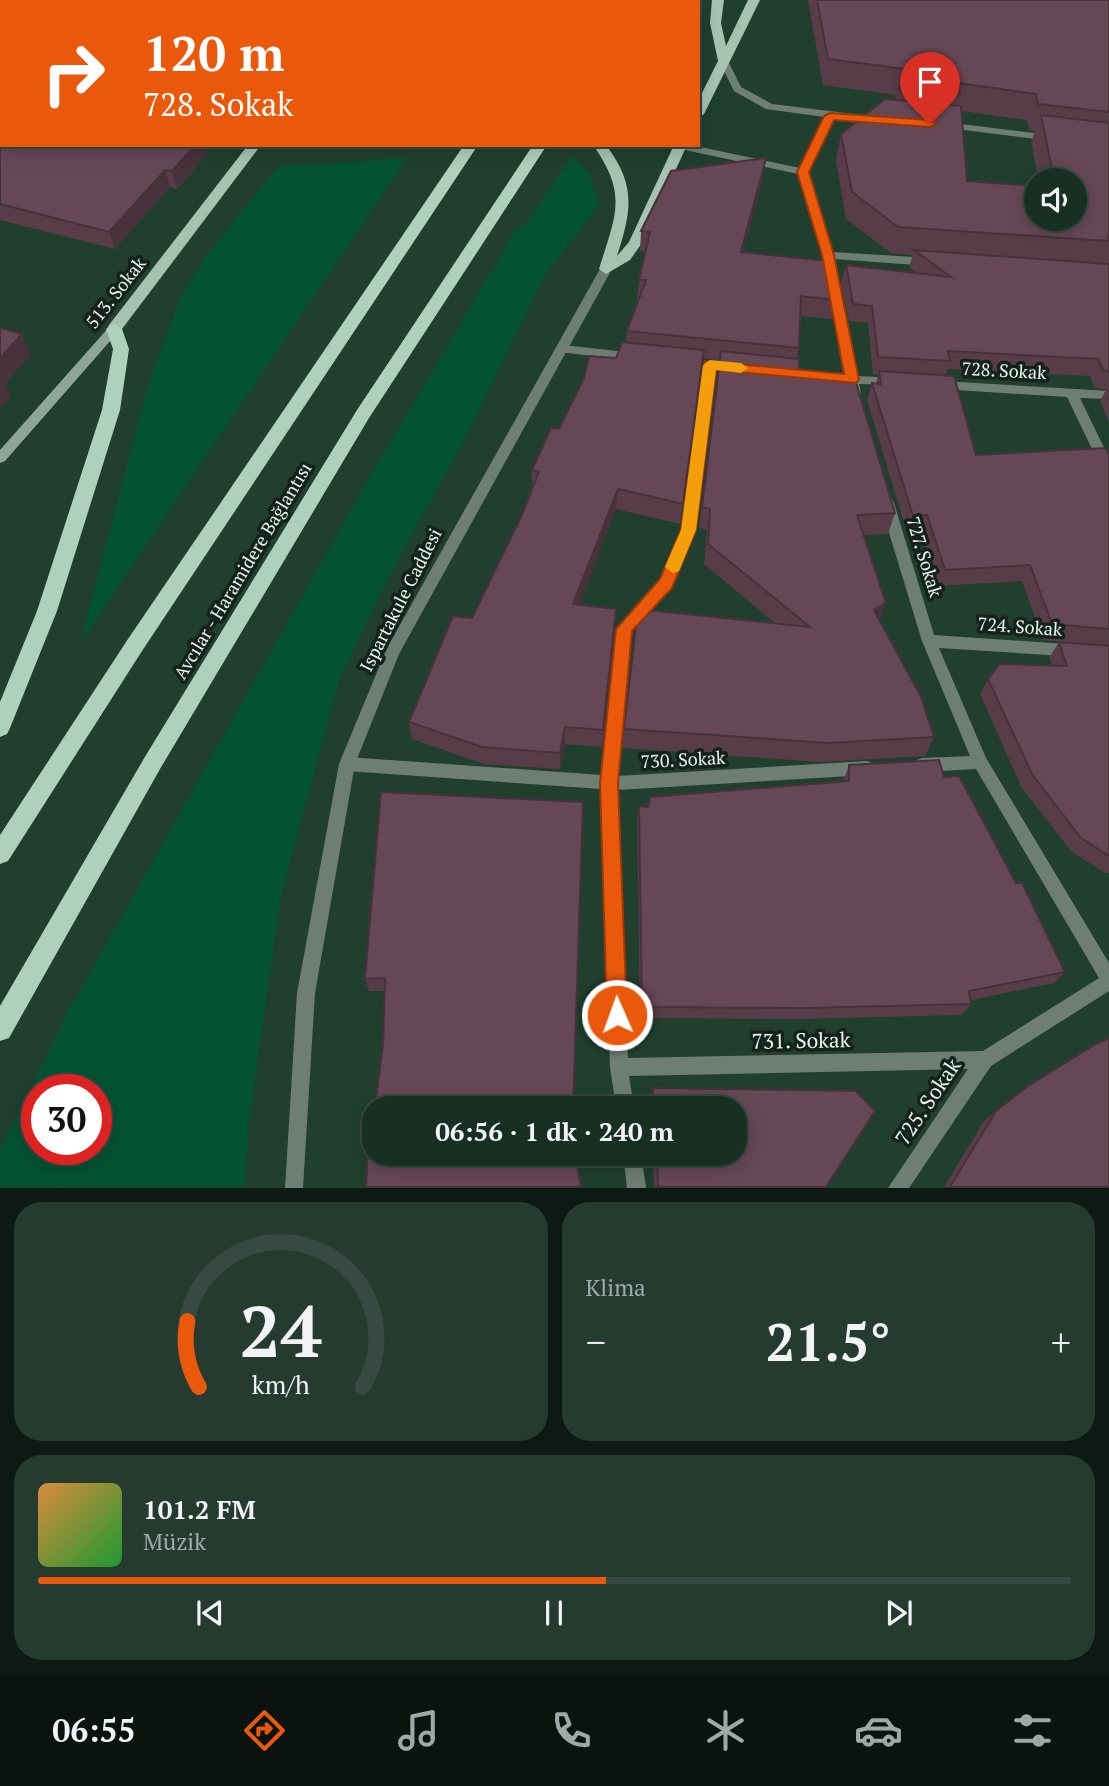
<!DOCTYPE html>
<html lang="tr">
<meta charset="utf-8">
<style>
:root{--surface:#182f23;--page:#253b30;--text:#f1f3f6;--muted:#9fa9a6;--line:#364a41;--accent:#ea580c}
body{margin:0;font-family:"PT Serif",serif;background:var(--page);color:var(--text);height:100vh;display:flex;flex-direction:column;font-size:26px;white-space:nowrap}
*{box-sizing:border-box;margin:0}
p{font-size:23px;color:var(--muted)}
.icon{flex:none;width:38px;height:38px;fill:none;stroke:currentColor;stroke-width:2;stroke-linecap:round;stroke-linejoin:round}
.map{position:relative;height:1188px;overflow:hidden}
.sheet{display:flex;flex-direction:column;gap:14px;padding:14px;background:#0d1a13;flex:1}
.sheet>*{flex:none}
.hud{position:absolute;left:0px;top:0px;width:700px;height:147px;box-shadow:0 4px 18px #0003,0 0 0 2px var(--line);background:#ea580c;color:#fff;overflow:hidden}
.controls{position:absolute;left:1024px;top:168px;display:grid;gap:14px}
.controls a{display:grid;place-items:center;width:63px;height:63px;border-radius:50%;background:var(--surface);box-shadow:0 4px 18px #0003,0 0 0 2px var(--line);font-size:35px}
.speed{position:absolute;left:21px;top:1074px;display:flex;gap:14px;font-size:35px;font-weight:700;text-align:center}
.speed>*{display:grid;place-content:center;width:91px;height:91px;border-radius:50%;background:var(--surface);box-shadow:0 4px 18px #0003,0 0 0 2px var(--line);line-height:1}
.speed .limit{border:10px solid #d22;background:#fff;color:#111}
.pin{position:absolute;display:grid;place-items:center;width:60px;height:60px;color:#fff;margin:-72px -30px;border-radius:50% 50% 50% 0;rotate:-45deg;box-shadow:0 0 7px #0007}
.pin .icon{rotate:45deg}
.me{position:absolute;width:77px;margin:-38px;rotate:358deg;stroke-linejoin:round;filter:drop-shadow(0 0 5px #0008)}
.turn{display:flex;align-items:center;gap:24px;height:147px;padding:0 28px;font-size:32px}
.turn .icon{width:91px;height:91px;stroke-width:2.5}
.turn b{display:block;font-size:49px;line-height:60px}
.big{font-size:52px;font-weight:600;line-height:1.1}
.sheet .widget{flex:1;display:flex;flex-direction:column;justify-content:center;gap:10px;min-width:0;padding:0 24px;border-radius:28px;background:var(--page)}
.sheet .dial{align-items:center;gap:0}
.dial svg{height:182px;overflow:visible;fill:none;stroke:var(--line);stroke-width:7;stroke-linecap:round;text-anchor:middle}
.dial text{fill:var(--text);stroke:none}
.song{display:flex;align-items:center;gap:21px}
.cover{width:84px;height:84px;border-radius:10px;background:linear-gradient(135deg,hsl(30 70% 55%),hsl(130 70% 35%))}
.played{height:7px;border-radius:4px;background:linear-gradient(90deg,var(--accent) 55%,var(--line) 55%)}
.keys{display:flex;justify-content:space-around;direction:ltr}
.heat{display:flex;justify-content:space-between;align-items:center;font-size:38px;direction:ltr}
.sheet .tiles{flex:1;display:grid;gap:14px;grid-template-columns:1fr 1fr}
.widget:last-child{grid-column:span 2}
.trip{position:absolute;left:362px;top:1096px;width:385px;height:70px;border-radius:28px;background:var(--surface);box-shadow:0 4px 18px #0003,0 0 0 2px var(--line);font-weight:600;line-height:70px;text-align:center}
.tab-bar{display:flex;height:112px;justify-content:space-around;align-items:center;background:#0a130e;color:var(--muted)}
.tab-bar .icon{width:49px;height:49px}
.tab-bar .current{color:var(--accent)}
.tab-bar b{font-size:32px;color:var(--text)}
.map>svg:first-child{display:block}
</style>
<div class="map">
<svg width="1109" height="1188" viewBox="0 0 1109 1188">
<rect width="100%" height="100%" fill="#203f2f"/>
<!-- green -->
<g fill="#045234" fill-rule="evenodd">
<path d="M572,156L589,173L599,205L544,276L470,429L385,584L339,681L281,895L249,1122L244,1187H0V1149L69,1010L362,490L517,228L524,227ZM37,1090H96V1150H37Z"/>
<polygon points="407,158 80,643 148,385 180,299 206,256 278,167"/>
</g>
<g fill="none" stroke-linecap="round" stroke-linejoin="round">
<!-- minor -->
<g fill="#6f7e75" fill-rule="evenodd">
<polygon points="129,0 139,0 129,2"/>
<polygon points="400,0 415,0 416,2 402,2"/>
<polygon points="721,59 727,59 741,87 772,104 878,117 883,120 878,123 834,118 808,172 833,252 930,258 936,262 930,266 834,259 858,376 896,378 900,379 902,382 900,385 859,384 861,393 855,397 849,393 847,384 839,382 837,379 839,376 845,375 822,255 798,174 680,149 675,146 691,145 800,168 825,117 766,109 734,91 719,61"/>
<polygon points="944,122 1052,135 1057,138 1052,141 940,127 940,123"/>
<polygon points="563,345 635,353 641,357 635,361 559,352 557,349 559,346"/>
<polygon points="710,361 716,365 696,529 671,587 631,631 617,776 867,761 872,763 875,768 872,773 867,775 617,790 628,1058 983,1051 1099,978 976,769 922,772 917,770 914,765 917,760 922,758 970,756 922,641 880,503 882,499 892,499 894,503 934,635 1109,647 1109,659 939,648 986,758 1109,963 1109,991 991,1066 909,1188 888,1188 968,1069 629,1076 634,1108 616,1108 610,1067 601,789 347,771 342,769 339,764 342,759 347,757 602,775 617,629 660,580 682,529 704,365"/>
<polygon points="941,381 1109,391 1109,399 1080,398 1109,458 1109,477 1103,472 1067,397 941,389 935,385"/>
<polygon points="623,1153 641,1153 646,1188 627,1188"/>
</g>
<!-- tertiary -->
<polygon fill="#6f7e75" fill-rule="evenodd" points="606,265 612,269 399,654 355,764 315,993 303,1188 285,1188 297,993 339,764 387,648 600,269"/>
<!-- secondary -->
<polygon fill="#8ea597" fill-rule="evenodd" points="114,325 118,326 118,332 5,461 0,463 0,450 110,326"/>
<!-- primary -->
<g fill="#a6c3b2" fill-rule="evenodd">
<polygon points="480,0 492,0 478,2"/>
<polygon points="712,0 724,0 721,23 726,46 748,0 760,0 704,114 698,118 698,101 718,61 710,23"/>
<polygon points="248,145 261,145 119,333 109,333 107,329 109,325"/>
<path d="M593,145H606C636,185 632,210 617,256L629,242L674,145H687L642,243L630,260L606,274L599,269C616,214 628,195 593,145Z"/>
</g>
<!-- trunk -->
<g fill="#b0d0be" fill-rule="evenodd">
<polygon points="564,0 576,0 563,2"/>
<polygon points="627,0 639,0 626,2"/>
<polygon points="464,145 478,145 142,651 8,861 0,864 0,835 128,639"/>
<polygon points="533,145 547,145 369,418 160,769 9,1038 0,1041 0,1006 146,755 357,410"/>
<polygon points="114,323 122,329 129,349 120,410 57,611 10,728 7,734 0,737 0,702 37,611 102,410 113,349 106,329"/>
</g>
</g>
<!-- wall -->
<g fill="#583d49" fill-rule="evenodd">
<polygon points="0,0 110,0 109,2 2,2 2,145 200,163 177,189 170,187 115,249 0,220"/>
<path d="M808,0H1109V422L1100,401L1106,390L1095,388L1090,376L948,369L946,375L976,455H1109V645L1043,640L1022,581L938,586L921,532H907L867,400L872,383H876L878,375L873,374L868,323L849,321L841,283L846,265L917,273L909,267L913,255L891,253L846,219L836,160L841,134L895,100L896,95L823,85ZM961,111L1027,120L1029,130L1035,131L1031,142L1039,180H1074L1036,219L967,181Z"/>
<polygon points="763,177 743,252 836,300 832,319 800,316 799,348 797,359 799,371 895,513 888,534 864,535 879,621 934,737 925,756 821,762 622,748 624,729 776,624 704,564 707,530 699,528 719,360 703,358 680,524 616,509 579,605 616,609 602,747 565,744 560,769 484,764 412,739 409,722 472,618 522,515 532,487 532,470 559,429 616,358 626,342 627,331 639,299 637,299 639,280 646,252 640,251 641,231"/>
<polygon points="1059,642 1109,646 1109,873 1105,873 1071,851 1022,788 980,694 988,679 1052,665 1049,658"/>
<polygon points="849,765 944,777 1065,972 1054,983 971,1000 971,1004 962,1015 799,1019 640,1018 637,820 639,806 648,807 843,782"/>
<polygon points="583,802 383,1045 385,991 369,991 365,979"/>
<polygon points="1028,1086 1109,1187 944,1187 984,1121"/>
<polygon points="653,1088 856,1091 875,1111 826,1187 654,1187 653,1153 735,1153 735,1108 650,1108 650,1101"/>
</g>
<!-- shaded-wall -->
<g fill="#47323c">
<polygon points="98,0 110,0 109,2 97,2"/>
<polygon points="263,0 279,0 278,2 262,2"/>
<polygon points="195,145 211,145 200,163 177,189 172,171"/>
<polygon points="766,158 763,177 738,271 741,252"/>
<polygon points="165,170 170,187 115,249 109,232"/>
<polygon points="22,334 31,355 5,384 11,396 0,408 0,358"/>
<polygon points="618,489 616,509 573,623 573,604"/>
<polygon points="886,603 879,623 874,610"/>
<polygon points="616,609 615,627 602,747 603,730"/>
<polygon points="565,727 565,744 560,769 560,753"/>
</g>
<!-- building -->
<g fill="#664755" stroke="#47323c" stroke-width="2">
<polygon points="0,0 98,0 97,2 2,2 2,125 0,125"/>
<polygon points="208,0 263,0 262,2 206,2"/>
<polygon points="817,0 1109,0 1109,112 1038,104 1036,94 959,83 960,95 898,89 920,71 828,59"/>
<polygon points="885,99 961,106 967,181 1036,186 1036,219 1074,219 1074,180 1054,180 1041,115 1109,123 1109,236 1108,236 1109,241 898,227 852,192 841,134"/>
<polygon points="2,136 2,145 195,145 172,171 165,170 109,232 0,204 0,137"/>
<polygon points="766,158 741,252 829,261 836,300 801,296 799,348 627,331 646,280 639,280 650,232 641,231 671,171"/>
<polygon points="914,250 1109,264 1109,372 1103,370 1098,359 948,351 950,361 878,357 872,306 853,304 846,265 951,277"/>
<polygon points="0,328 22,334 0,358"/>
<polygon points="622,342 704,350 683,504 618,489 573,604 616,609 603,730 565,727 560,753 482,747 409,722 453,616 472,618 522,515 539,472 532,470 551,428 559,429 584,378 589,356 616,358"/>
<polygon points="721,351 799,359 799,371 854,376 895,513 857,515 886,603 874,610 921,697 934,737 828,743 624,729 638,609 810,627 708,544 710,509 702,507"/>
<polygon points="879,371 954,376 976,455 1106,448 1109,455 1109,629 1052,624 1030,565 945,570 927,515 913,516 872,383 881,384"/>
<polygon points="1059,642 1109,646 1109,856 1081,838 1032,774 988,679 1000,664 1067,666"/>
<polygon points="939,760 944,777 959,776 1016,883 1022,883 1065,972 969,991 971,1004 805,1008 642,1007 639,806 648,807 650,797 849,781 849,765"/>
<polygon points="381,792 583,802 573,1108 375,1108 383,1045 385,978 365,979"/>
<polygon points="1109,1038 1109,1187 950,1187 996,1111 1028,1086 1096,1044"/>
<polygon points="653,1088 856,1091 875,1111 826,1187 658,1187 657,1153 735,1153 735,1108 654,1108"/>
<polygon points="374,1116 374,1153 575,1153 581,1187 366,1187 369,1119 374,1118"/>
</g>
<!-- route -->
<polygon fill="#ea580c" stroke="#983908" stroke-width="2" points="830,113 930,120 936,124 930,127 834,120 809,172 834,255 859,380 856,383 716,370 696,530 672,588 632,631 618,783 627,1015 624,1022 617,1025 610,1022 607,1015 600,783 616,629 660,579 681,530 705,361 844,374 822,255 797,172 824,116"/>
<!-- slow -->
<polygon fill="#f59e0b" points="710,360 741,363 748,368 741,373 716,370 696,530 679,571 673,573 665,567 681,530 703,365"/>
<g text-anchor="middle" stroke-width="7" stroke-linejoin="round" paint-order="stroke">
<!-- street labels -->
<g font-size="18" fill="#e5f7ed" stroke="#15221b">
<text transform="translate(116 293) rotate(-52)" y="6">513. Sokak</text>
<text transform="translate(1004 371) rotate(3)" y="6">728. Sokak</text>
<text transform="translate(924 557) rotate(73)" y="6">727. Sokak</text>
<text transform="translate(243 571) rotate(-59)" y="6">Avcılar - Haramidere Bağlantısı</text>
<text transform="translate(401 600) rotate(-63)" y="6">Ispartakule Caddesi</text>
<text transform="translate(1020 627) rotate(4)" y="6">724. Sokak</text>
<text transform="translate(683 760) rotate(-3)" y="6">730. Sokak</text>
</g>
<!-- near-street labels -->
<g font-size="21" fill="#e5f7ed" stroke="#15221b">
<text transform="translate(801 1041) rotate(-1)" y="7">731. Sokak</text>
<text transform="translate(928 1102) rotate(-56)" y="7">725. Sokak</text>
</g>
</g>
</svg>
<div class="controls">
<a><svg class="icon" aria-label="sound" viewBox="0 0 24 24"><path d="M4 9h4l5-4v14l-5-4H4zM17 9q2 3 0 6"/></svg></a>
</div>
<div class="speed"><div class="limit">30</div></div>
<div class="pin" style="left:930px;top:124px;background:#d93025"><svg class="icon" aria-label="arrive" viewBox="0 0 24 24"><path d="M6 21V4h12l-3 4 3 4H6"/></svg></div>
<svg class="me" style="left:617px;top:1015px" viewBox="-20 -20 40 40"><circle r="17" fill="#ea580c" stroke="#fff" stroke-width="3"/><path d="M0-11L8 9 0 5-8 9z" fill="#fff"/></svg>
<div class="trip">06:56 · 1 dk · 240 m</div>
<div class="hud">
<div class="turn"><svg class="icon" aria-label="right" viewBox="0 0 24 24"><path d="M7 20v-9h11M14 6l5 5-5 5"/></svg><div><b>120 m</b>728. Sokak</div></div>
</div>
</div>
<section class="sheet">
<div class="tiles">
<div class="widget dial"><svg viewBox="0 0 100 80">
<path d="M14 69A42 42 0 1 1 86 69"/>
<path d="M14 69A42 42 0 0 1 9 40" stroke="#ea580c"/>
<text x="50" y="56" font-size="32" font-weight="700">24</text>
<text x="50" y="72" font-size="11">km/h</text>
</svg></div>
<div class="widget"><p>Klima</p>
<div class="heat"><a>−</a><b class="big">21.5°</b><a>+</a></div>
</div>
<div class="widget">
<div class="song"><i class="cover"></i><div><b>101.2 FM</b><p>Müzik</p></div></div>
<div class="played"></div>
<div class="keys"><svg class="icon" aria-label="previous" viewBox="0 0 24 24"><path d="M18 5L8 12l10 7zM5 5v14"/></svg><svg class="icon" aria-label="pause" viewBox="0 0 24 24"><path d="M8 5v14M16 5v14"/></svg><svg class="icon" aria-label="next" viewBox="0 0 24 24"><path d="M6 5l10 7-10 7zM19 5v14"/></svg></div>
</div>
</div>
</section>
<nav class="tab-bar">
<b>06:55</b>
<svg class="icon current" aria-label="directions" viewBox="0 0 24 24"><path d="M12 3l9 9-9 9-9-9zM9 14v-3h6M13 9l2 2-2 2"/></svg>
<svg class="icon" aria-label="music" viewBox="0 0 24 24"><path d="M9 18V5l10-2v13"/><circle cx="6" cy="18" r="3"/><circle cx="16" cy="16" r="3"/></svg>
<svg class="icon" aria-label="phone" viewBox="0 0 24 24"><path d="M5 4h4l2 5-3 2q2 4 5 5l2-3 5 2v4C11 20 4 13 5 4z"/></svg>
<svg class="icon" aria-label="climate" viewBox="0 0 24 24"><path d="M12 3v18M4 7l16 10M4 17L20 7"/></svg>
<svg class="icon" aria-label="car" viewBox="0 0 24 24"><path d="M5 17H2v-5l4-1 3-4h7l3 4 3 1v5h-3M9 17h6M6 11h13"/><circle cx="7" cy="17" r="2"/><circle cx="17" cy="17" r="2"/></svg>
<svg class="icon" aria-label="filters" viewBox="0 0 24 24"><path d="M4 7h16M4 17h16"/><circle cx="9" cy="7" r="2"/><circle cx="15" cy="17" r="2"/></svg>
</nav>
